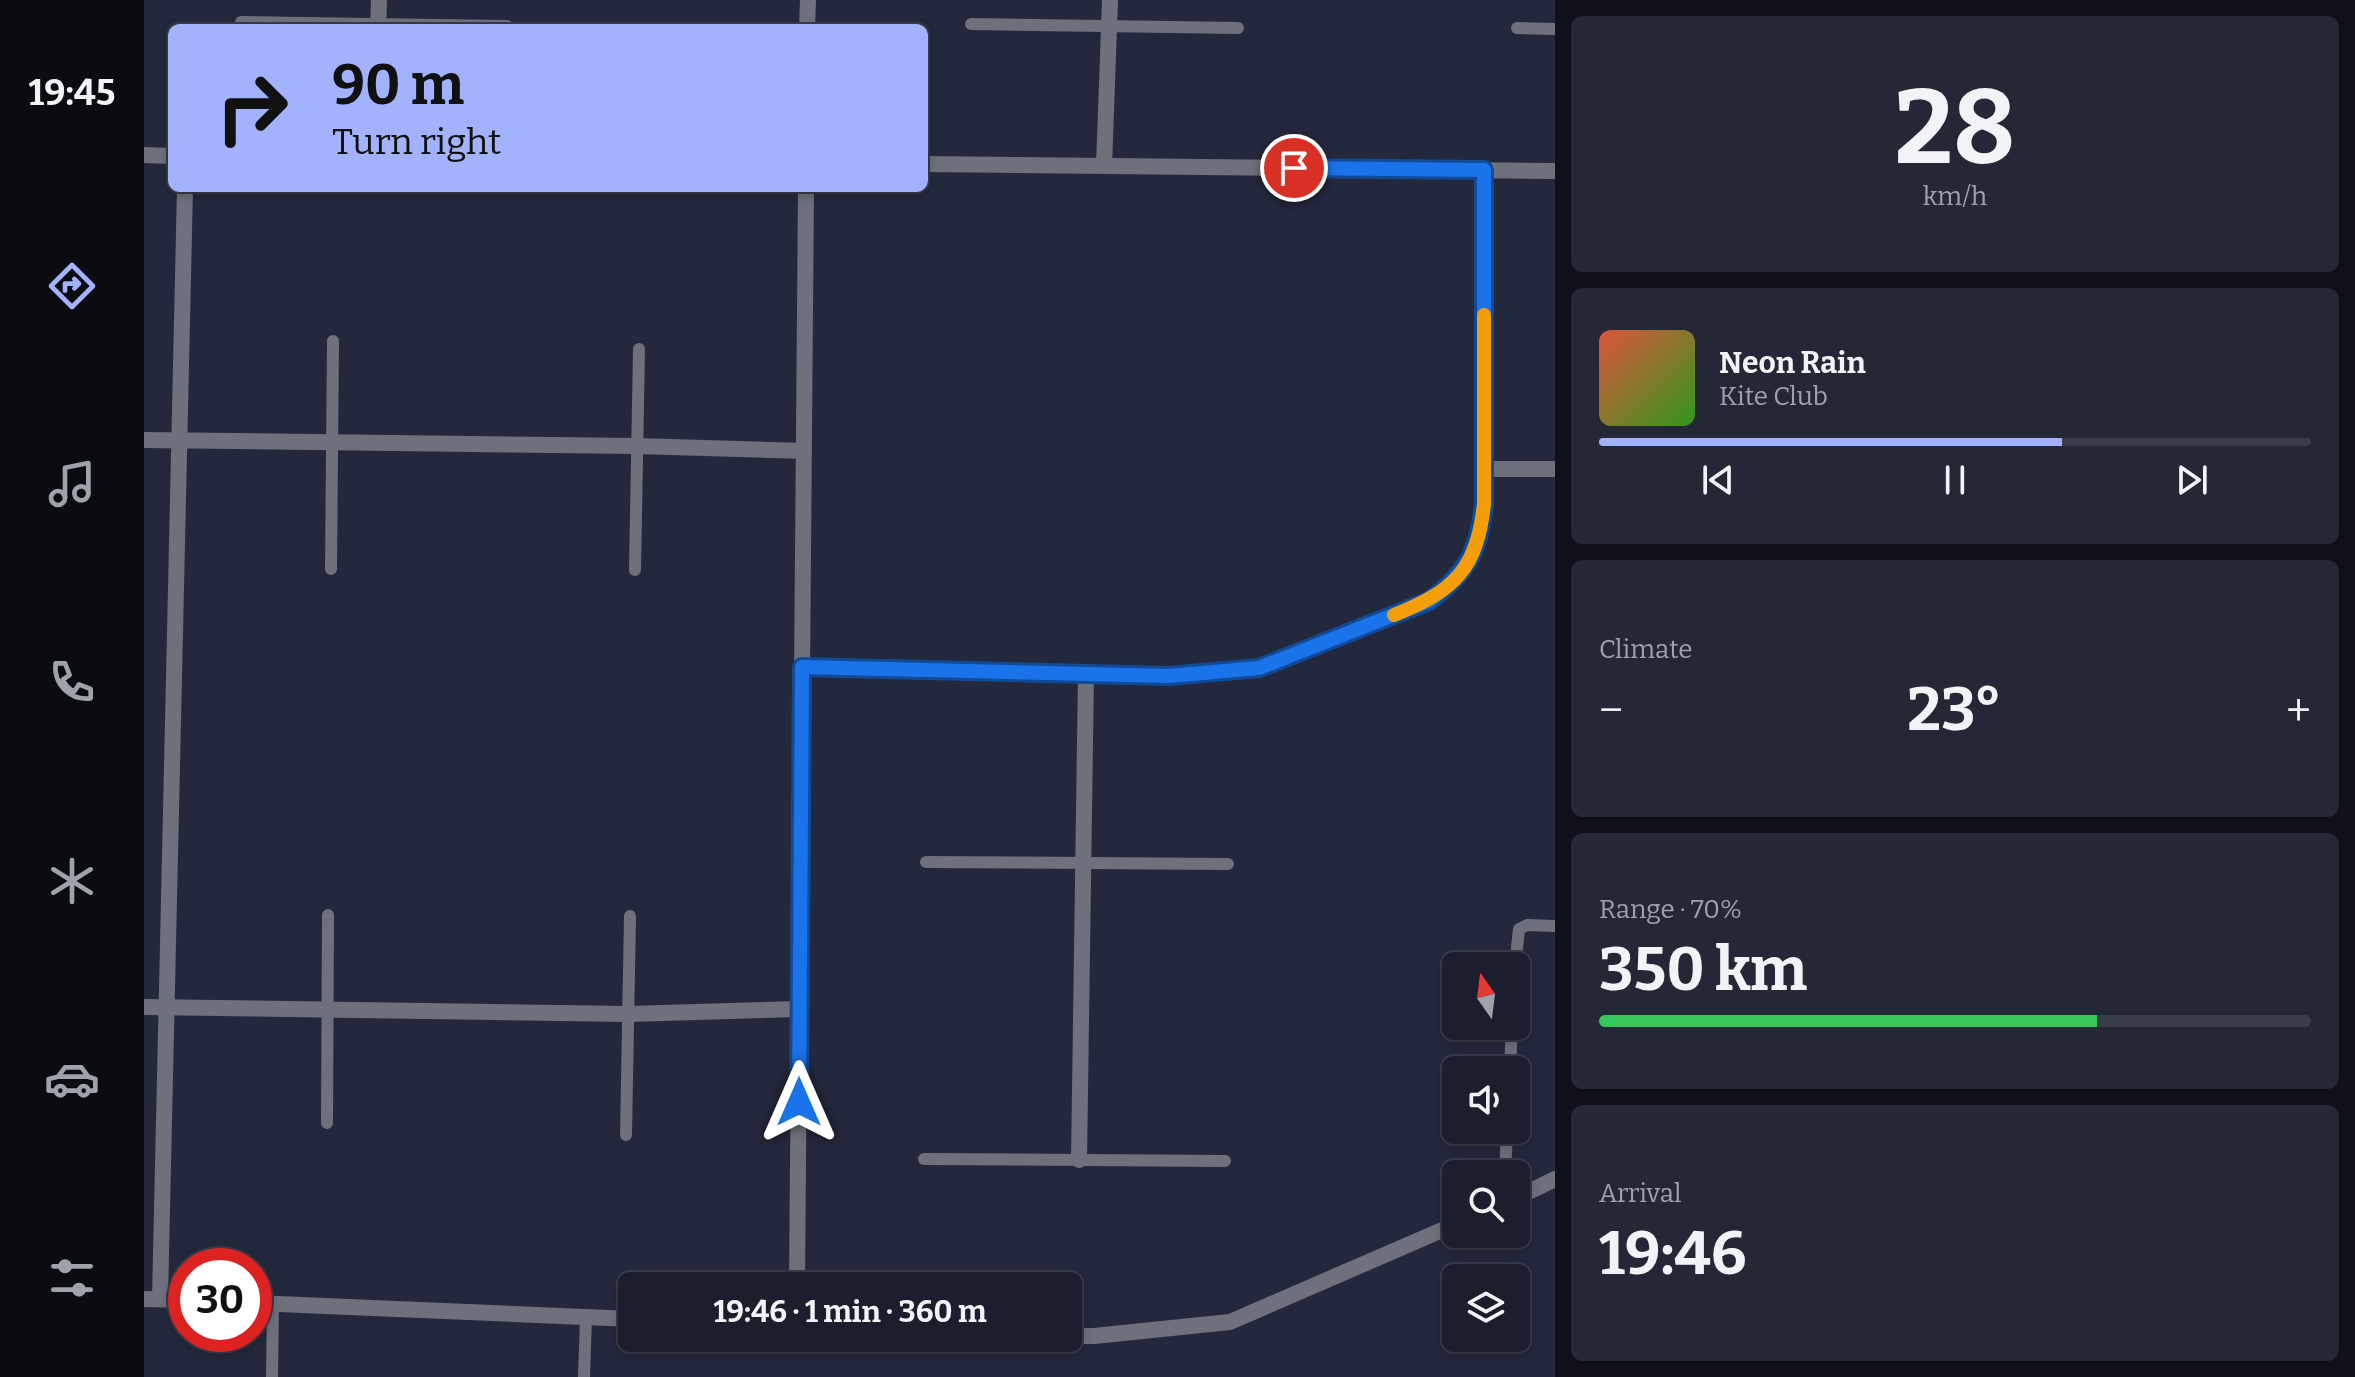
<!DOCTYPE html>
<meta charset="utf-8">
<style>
:root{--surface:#1b1e2d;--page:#242735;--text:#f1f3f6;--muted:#a0a2aa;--line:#393c49;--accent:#a3b2fc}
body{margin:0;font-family:Bitter,serif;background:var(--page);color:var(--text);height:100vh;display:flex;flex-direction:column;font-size:30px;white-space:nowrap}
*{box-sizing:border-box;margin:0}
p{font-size:26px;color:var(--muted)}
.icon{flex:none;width:44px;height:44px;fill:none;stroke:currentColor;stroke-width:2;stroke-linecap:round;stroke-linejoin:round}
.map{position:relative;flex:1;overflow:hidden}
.panel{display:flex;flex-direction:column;gap:16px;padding:16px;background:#0f1019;width:800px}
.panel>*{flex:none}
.banner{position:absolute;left:24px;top:24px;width:760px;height:168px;border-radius:12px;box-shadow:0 4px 12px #0003,0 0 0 2px var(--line);background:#a3b2fc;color:#111;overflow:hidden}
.needle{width:52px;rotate:346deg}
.buttons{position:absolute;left:1298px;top:952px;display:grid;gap:16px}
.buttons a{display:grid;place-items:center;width:88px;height:88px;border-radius:12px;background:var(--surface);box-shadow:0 4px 12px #0003,0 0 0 2px var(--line);font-size:40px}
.speed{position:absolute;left:24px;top:1248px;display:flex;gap:16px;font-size:40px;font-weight:700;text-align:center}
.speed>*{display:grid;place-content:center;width:104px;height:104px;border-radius:50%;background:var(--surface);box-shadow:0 4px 12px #0003,0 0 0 2px var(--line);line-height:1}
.speed .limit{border:12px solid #d22;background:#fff;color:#111}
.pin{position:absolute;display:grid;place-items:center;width:68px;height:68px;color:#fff;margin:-34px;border:4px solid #fff;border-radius:50%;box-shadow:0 2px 8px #0007}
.me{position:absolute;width:88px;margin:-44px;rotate:0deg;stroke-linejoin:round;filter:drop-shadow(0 0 6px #0008)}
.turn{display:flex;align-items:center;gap:28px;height:168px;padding:0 32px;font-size:36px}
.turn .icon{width:104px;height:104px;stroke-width:2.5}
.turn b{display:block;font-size:56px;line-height:68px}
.big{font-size:60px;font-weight:700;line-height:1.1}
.panel .tile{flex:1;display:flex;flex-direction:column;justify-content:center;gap:12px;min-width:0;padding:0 28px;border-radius:12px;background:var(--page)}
.panel .dial{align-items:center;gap:0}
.dial b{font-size:104px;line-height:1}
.song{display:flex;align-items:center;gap:24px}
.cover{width:96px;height:96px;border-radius:12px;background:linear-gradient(135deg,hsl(10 70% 55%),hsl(110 70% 35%))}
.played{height:8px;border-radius:4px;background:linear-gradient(90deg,var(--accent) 65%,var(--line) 65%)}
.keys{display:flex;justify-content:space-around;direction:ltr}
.heat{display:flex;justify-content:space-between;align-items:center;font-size:44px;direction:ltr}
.charge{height:12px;border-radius:6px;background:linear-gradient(90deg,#34c759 70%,var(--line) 0)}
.trip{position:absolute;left:474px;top:1272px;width:464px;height:80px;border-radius:12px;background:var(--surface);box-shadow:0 4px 12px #0003,0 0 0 2px var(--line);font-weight:700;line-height:80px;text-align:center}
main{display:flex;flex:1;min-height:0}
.tab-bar{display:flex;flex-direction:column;width:144px;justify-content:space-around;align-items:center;background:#0b0c12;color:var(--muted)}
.tab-bar .icon{width:56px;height:56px}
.tab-bar .active{color:var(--accent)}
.tab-bar b{font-size:36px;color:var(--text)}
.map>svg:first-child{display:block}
</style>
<main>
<nav class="tab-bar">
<b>19:45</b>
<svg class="icon active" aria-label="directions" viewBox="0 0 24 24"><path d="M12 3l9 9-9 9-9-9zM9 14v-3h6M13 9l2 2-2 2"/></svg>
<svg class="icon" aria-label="music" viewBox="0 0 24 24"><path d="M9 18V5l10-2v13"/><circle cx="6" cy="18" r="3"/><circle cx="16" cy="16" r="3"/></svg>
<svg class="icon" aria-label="phone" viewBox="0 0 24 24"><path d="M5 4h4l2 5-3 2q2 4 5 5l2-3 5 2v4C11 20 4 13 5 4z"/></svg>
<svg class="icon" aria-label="climate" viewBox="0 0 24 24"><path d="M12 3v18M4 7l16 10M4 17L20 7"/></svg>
<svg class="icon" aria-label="car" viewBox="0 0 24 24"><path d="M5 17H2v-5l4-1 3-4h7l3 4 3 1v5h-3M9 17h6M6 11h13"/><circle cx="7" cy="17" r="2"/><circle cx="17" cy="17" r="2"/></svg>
<svg class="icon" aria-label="filters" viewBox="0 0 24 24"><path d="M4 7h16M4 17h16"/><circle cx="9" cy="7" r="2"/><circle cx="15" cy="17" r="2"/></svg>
</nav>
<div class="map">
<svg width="1411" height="1377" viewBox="0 0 1411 1377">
<rect width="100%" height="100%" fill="#24283c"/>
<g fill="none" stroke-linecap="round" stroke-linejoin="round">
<!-- lane -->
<g stroke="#6e707b" stroke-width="12">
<polyline points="97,22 363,26"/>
<polyline points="827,24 1094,28"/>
<polyline points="1373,28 1411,29"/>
<polyline points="187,569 189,341"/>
<polyline points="491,570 495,349"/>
<polyline points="782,862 1084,864"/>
<polyline points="1371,966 1375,929 1383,925 1411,926"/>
<polyline points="1366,1070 1368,1026"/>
<polyline points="183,1123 184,915"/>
<polyline points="482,1135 486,916"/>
<polyline points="780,1159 1081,1161"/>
<polyline points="1361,1174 1363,1130"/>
<polyline points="128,1377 129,1304"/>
<polyline points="440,1377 442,1317"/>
</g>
<!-- street -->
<g stroke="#6e707b" stroke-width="16">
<polyline points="234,28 235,0"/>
<polyline points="663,28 664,0"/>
<polyline points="0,155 28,156"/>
<polyline points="780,164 1411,171"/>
<polyline points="960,166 966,0"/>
<polyline points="0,440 493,446 660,451"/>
<polyline points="1339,469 1411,469"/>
<path d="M658,667L1025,676L1115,668L1285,601C1323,572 1335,551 1340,504V170"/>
<polyline points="0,1007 484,1014 655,1009"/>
<polyline points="935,1160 942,674"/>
<polyline points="1372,1198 1411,1179"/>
<polyline points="653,1286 662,188"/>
<polyline points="0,1299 42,1300"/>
<polyline points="16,1299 41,188"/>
<polyline points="110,1303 488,1319"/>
<polyline points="924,1336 950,1336 1086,1322 1312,1224"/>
</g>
</g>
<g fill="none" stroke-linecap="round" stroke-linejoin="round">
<!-- route casing -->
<g stroke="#114b97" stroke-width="20">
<path id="route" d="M655,1102L658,667L1025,676L1115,668L1285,601C1323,573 1335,551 1340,504V170L1150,168"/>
</g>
<!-- route -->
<use href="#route" stroke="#1a73e8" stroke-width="14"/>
<!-- slow -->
<path stroke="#f59e0b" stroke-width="14" d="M1250,615C1310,591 1333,570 1340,504V315"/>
</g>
</svg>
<div class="buttons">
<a><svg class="needle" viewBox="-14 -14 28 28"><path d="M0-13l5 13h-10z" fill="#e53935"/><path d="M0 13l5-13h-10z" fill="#a0a2aa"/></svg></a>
<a><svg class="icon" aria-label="sound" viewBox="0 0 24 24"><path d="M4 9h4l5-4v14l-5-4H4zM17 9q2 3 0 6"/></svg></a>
<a><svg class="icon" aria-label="search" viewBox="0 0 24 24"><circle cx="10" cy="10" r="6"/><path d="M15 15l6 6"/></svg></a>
<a><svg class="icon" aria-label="layers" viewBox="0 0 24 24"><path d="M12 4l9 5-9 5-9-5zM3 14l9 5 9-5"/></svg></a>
</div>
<div class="speed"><div class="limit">30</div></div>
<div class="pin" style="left:1150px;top:168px;background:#d93025"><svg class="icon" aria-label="arrive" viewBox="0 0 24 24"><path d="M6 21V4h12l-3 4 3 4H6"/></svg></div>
<svg class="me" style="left:655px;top:1102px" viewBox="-20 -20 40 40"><path d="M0-17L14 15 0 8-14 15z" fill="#1a73e8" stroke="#fff" stroke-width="4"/></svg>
<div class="trip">19:46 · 1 min · 360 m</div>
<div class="banner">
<div class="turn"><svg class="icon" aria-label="right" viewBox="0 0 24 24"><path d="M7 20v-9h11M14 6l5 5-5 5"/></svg><div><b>90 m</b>Turn right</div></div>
</div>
</div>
<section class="panel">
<div class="tile dial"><b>28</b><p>km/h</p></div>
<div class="tile">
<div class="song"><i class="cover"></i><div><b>Neon Rain</b><p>Kite Club</p></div></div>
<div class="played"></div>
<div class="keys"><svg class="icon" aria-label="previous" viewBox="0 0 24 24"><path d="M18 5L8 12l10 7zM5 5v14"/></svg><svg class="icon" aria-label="pause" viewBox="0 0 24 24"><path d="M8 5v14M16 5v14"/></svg><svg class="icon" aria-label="next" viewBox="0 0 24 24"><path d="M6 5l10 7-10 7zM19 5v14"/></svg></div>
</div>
<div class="tile"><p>Climate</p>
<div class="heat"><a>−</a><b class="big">23°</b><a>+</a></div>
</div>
<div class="tile"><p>Range · 70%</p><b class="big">350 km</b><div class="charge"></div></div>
<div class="tile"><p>Arrival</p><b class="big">19:46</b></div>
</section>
</main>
